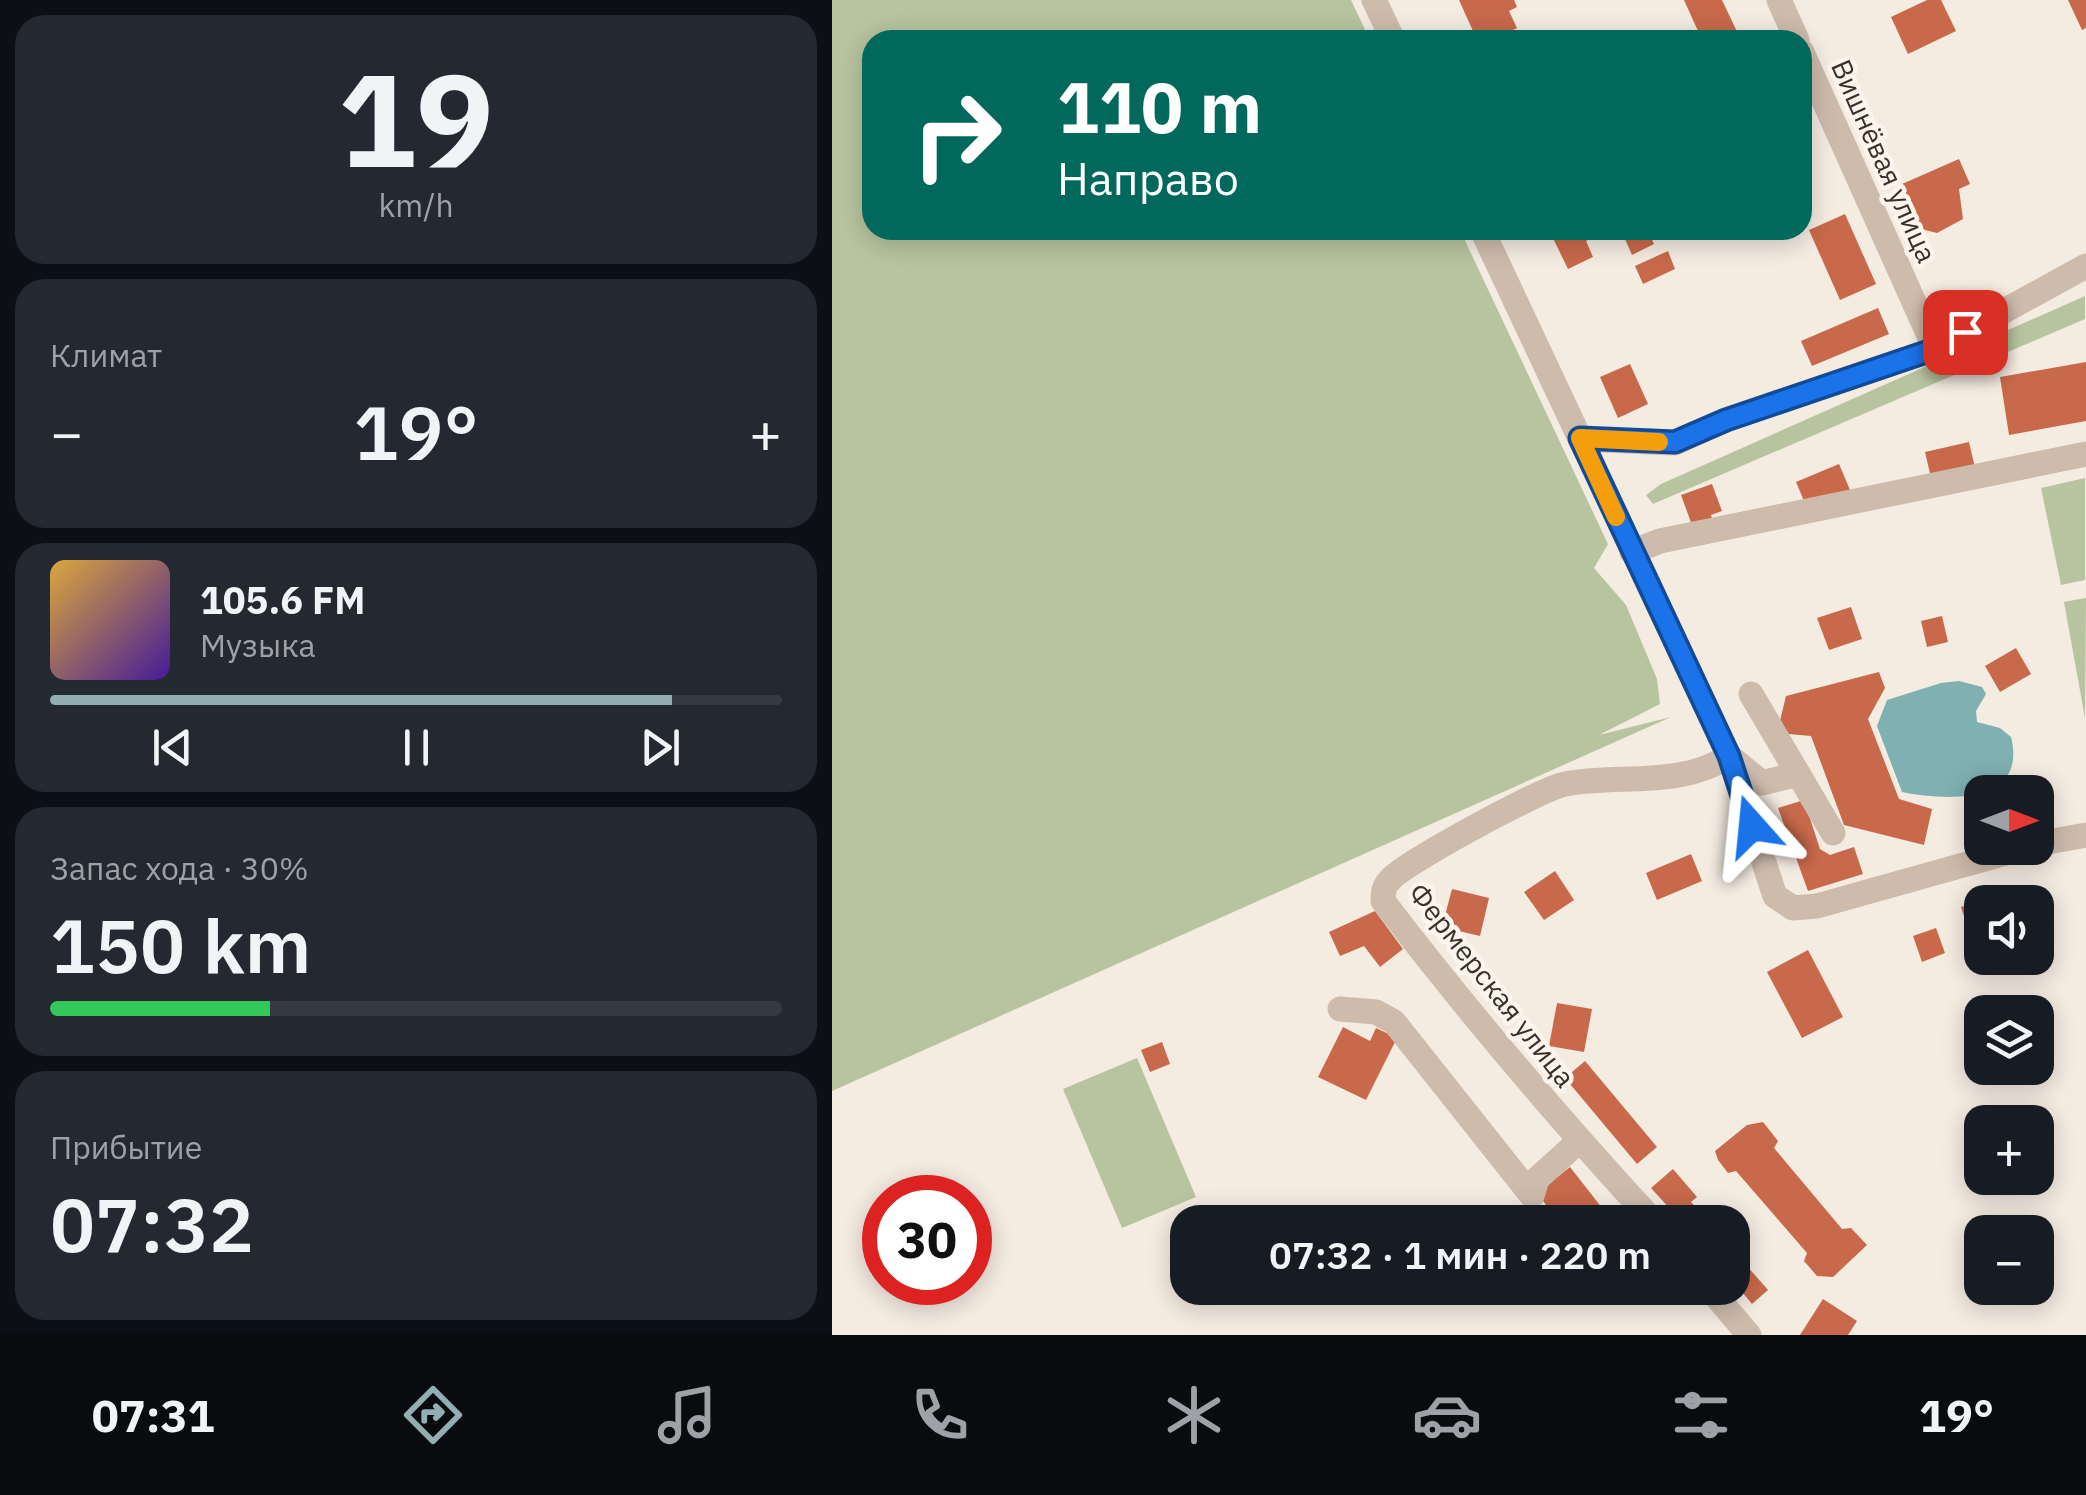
<!DOCTYPE html>
<html lang="ru">
<meta charset="utf-8">
<style>
:root{--surface:#171b24;--page:#242831;--text:#f1f3f6;--muted:#9ea1a6;--line:#363941;--accent:#92aeb2}
body{margin:0;font-family:"IBM Plex Sans",sans-serif;background:var(--page);color:var(--text);height:100vh;display:flex;flex-direction:column;font-size:38px;white-space:nowrap}
*{box-sizing:border-box;margin:0}
p{font-size:32px;color:var(--muted)}
.icon{flex:none;width:55px;height:55px;fill:none;stroke:currentColor;stroke-width:2;stroke-linecap:round;stroke-linejoin:round}
.map{position:relative;flex:1;overflow:hidden}
.side{display:flex;flex-direction:column;gap:15px;padding:15px;background:#0d0f14;width:832px}
.side>*{flex:none}
.hud{position:absolute;left:30px;top:30px;width:950px;height:210px;border-radius:30px;box-shadow:0 5px 25px #0003;background:#00695c;color:#fff;overflow:hidden}
.needle{width:65px;rotate:90deg}
.tools{position:absolute;left:1132px;top:775px;display:grid;gap:20px}
.tools a{display:grid;place-items:center;width:90px;height:90px;border-radius:20px;background:var(--surface);box-shadow:0 5px 25px #0003;font-size:50px}
.speed{position:absolute;left:30px;top:1175px;display:flex;gap:20px;font-size:50px;font-weight:700;text-align:center}
.speed>*{display:grid;place-content:center;width:130px;height:130px;border-radius:50%;background:var(--surface);box-shadow:0 5px 25px #0003;line-height:1}
.speed .limit{border:15px solid #d22;background:#fff;color:#111}
.pin{position:absolute;display:grid;place-items:center;width:85px;height:85px;color:#fff;margin:-42px;border-radius:20px;box-shadow:0 5px 15px #0006}
.me{position:absolute;width:110px;margin:-55px;rotate:342deg;stroke-linejoin:round;filter:drop-shadow(0 0 8px #0008)}
.turn{display:flex;align-items:center;gap:35px;height:210px;padding:0 30px;font-size:45px}
.turn .icon{width:130px;height:130px;stroke-width:2.5}
.turn b{display:block;font-size:70px;line-height:85px}
.big{font-size:75px;font-weight:600;line-height:1.1}
.side .widget{flex:1;display:flex;flex-direction:column;justify-content:center;gap:15px;min-width:0;padding:0 35px;border-radius:30px;background:var(--page)}
.side .dial{align-items:center;gap:0}
.dial b{font-size:130px;line-height:1}
.song{display:flex;align-items:center;gap:30px}
.cover{width:120px;height:120px;border-radius:15px;background:linear-gradient(135deg,hsl(40 70% 55%),hsl(260 70% 35%))}
.played{height:10px;border-radius:5px;background:linear-gradient(90deg,var(--accent) 85%,var(--line) 85%)}
.keys{display:flex;justify-content:space-around;direction:ltr}
.heat{display:flex;justify-content:space-between;align-items:center;font-size:55px;direction:ltr}
.charge{height:15px;border-radius:8px;background:linear-gradient(90deg,#34c759 30%,var(--line) 0)}
.trip{position:absolute;left:338px;top:1205px;width:580px;height:100px;border-radius:30px;background:var(--surface);box-shadow:0 5px 25px #0003;font-weight:600;line-height:100px;text-align:center}
.tab-bar{display:flex;height:160px;justify-content:space-around;align-items:center;background:#090b0e;color:var(--muted)}
.tab-bar .icon{width:70px;height:70px}
.tab-bar .active{color:var(--accent)}
.tab-bar b{font-size:45px;color:var(--text)}
main{display:flex;flex:1;min-height:0}
.map>svg:first-child{display:block}
</style>
<main>
<section class="side">
<div class="widget dial"><b>19</b><p>km/h</p></div>
<div class="widget"><p>Климат</p>
<div class="heat"><a>−</a><b class="big">19°</b><a>+</a></div>
</div>
<div class="widget">
<div class="song"><i class="cover"></i><div><b>105.6 FM</b><p>Музыка</p></div></div>
<div class="played"></div>
<div class="keys"><svg class="icon" aria-label="previous" viewBox="0 0 24 24"><path d="M18 5L8 12l10 7zM5 5v14"/></svg><svg class="icon" aria-label="pause" viewBox="0 0 24 24"><path d="M8 5v14M16 5v14"/></svg><svg class="icon" aria-label="next" viewBox="0 0 24 24"><path d="M6 5l10 7-10 7zM19 5v14"/></svg></div>
</div>
<div class="widget"><p>Запас хода · 30%</p><b class="big">150 km</b><div class="charge"></div></div>
<div class="widget"><p>Прибытие</p><b class="big">07:32</b></div>
</section>
<div class="map">
<svg width="1254" height="1335" viewBox="0 0 1254 1335">
<rect width="100%" height="100%" fill="#f4ebe1"/>
<!-- green -->
<g fill="#b8c4a0">
<polygon points="0,0 519,0 538,40 40,40 40,230 628,230 776,544 762,568 794,605 825,679 828,704 767,735 839,717 0,1091"/>
<polygon points="1253,296 1253,319 821,504 814,495 829,484"/>
<polygon points="1253,478 1253,580 1229,585 1209,488"/>
<polygon points="1253,598 1254,598 1253,718 1232,602"/>
<polygon points="305,1058 364,1197 290,1228 231,1089"/>
</g>
<!-- water -->
<path fill="#7fb0b2" d="M1127,681L1150,687L1154,694L1144,711L1145,722L1168,728L1179,737C1196,805 1115,801 1070,792L1045,726L1055,700L1109,683Z"/>
<!-- building -->
<g fill="#c8694b">
<polygon points="627,0 682,0 685,7 677,11 685,28 660,40 645,40"/>
<polygon points="852,0 890,0 909,40 870,40"/>
<polygon points="1095,0 1109,0 1124,31 1076,54 1059,17"/>
<polygon points="1236,0 1254,0 1254,28 1250,30"/>
<polygon points="1127,159 1138,184 1127,189 1131,219 1105,233 1089,229 1070,184"/>
<polygon points="1013,214 1044,284 1008,300 977,230"/>
<polygon points="717,230 765,230 767,235 754,241 761,257 736,269"/>
<polygon points="789,230 816,230 822,244 800,255"/>
<polygon points="836,251 843,269 811,284 803,266"/>
<polygon points="1046,308 1057,334 980,366 969,341"/>
<polygon points="1254,362 1254,421 1177,435 1168,377"/>
<polygon points="798,364 816,404 786,418 768,377"/>
<polygon points="1137,442 1144,472 1100,482 1093,452"/>
<polygon points="1007,464 1018,490 975,508 964,482"/>
<polygon points="880,484 890,511 879,515 881,521 861,528 849,495"/>
<polygon points="1019,607 1030,639 997,650 985,618"/>
<polygon points="1110,616 1116,642 1095,647 1089,621"/>
<polygon points="1184,648 1199,674 1168,692 1153,666"/>
<polygon points="1047,672 1053,688 1036,719 1067,799 1100,809 1092,845 1012,825 979,736 945,733 954,696"/>
<polygon points="972,800 988,849 998,855 1022,847 1031,874 976,891 946,808"/>
<polygon points="859,854 870,881 825,900 814,873"/>
<polygon points="723,871 742,900 712,920 692,892"/>
<polygon points="620,889 657,898 648,936 610,927"/>
<polygon points="1150,900 1150,948 1143,950 1129,907"/>
<polygon points="543,911 571,949 548,967 532,946 508,956 497,932"/>
<polygon points="1104,928 1113,953 1090,962 1081,936"/>
<polygon points="976,950 1011,1017 970,1038 935,972"/>
<polygon points="725,1003 760,1009 752,1052 717,1046"/>
<polygon points="511,1027 538,1041 544,1028 565,1038 534,1100 486,1077"/>
<polygon points="330,1042 338,1064 318,1072 309,1050"/>
<polygon points="753,1061 825,1147 805,1164 733,1078"/>
<polygon points="931,1122 946,1141 942,1148 1010,1229 1019,1228 1035,1245 1001,1277 985,1276 972,1261 975,1253 904,1171 896,1173 886,1160 883,1151 915,1125"/>
<polygon points="738,1167 781,1222 727,1222 705,1193"/>
<polygon points="841,1169 865,1197 859,1202 877,1222 850,1222 819,1188"/>
<polygon points="900,1249 936,1290 920,1304 900,1280"/>
<polygon points="991,1299 1025,1321 1016,1335 968,1335"/>
</g>
<g fill="none" stroke-linecap="round" stroke-linejoin="round">
<!-- minor -->
<g stroke="#cdbbac" stroke-width="25">
<polyline points="542,0 561,40"/>
<polyline points="947,0 965,40"/>
<polyline points="970,52 1103,349"/>
<polyline points="650,230 897,756 943,896 961,908 985,906 1192,848"/>
<polyline points="748,439 843,443 893,420 1103,349 1254,266"/>
<polyline points="800,552 828,541 1254,454"/>
<polyline points="919,694 1001,833"/>
<polyline points="1205,844 1254,835"/>
<polyline points="508,1009 544,1012 562,1022 700,1196 705,1179 747,1141"/>
<path d="M822,1222C727,1119 636,1012 551,901C551,892 552,886 558,880C570,864 711,788 733,784C786,774 850,788 897,756L930,783L966,774"/>
<polyline points="877,1288 917,1335"/>
</g>
</g>
<g fill="none" stroke-linecap="round" stroke-linejoin="round">
<!-- route casing -->
<g stroke="#114b97" stroke-width="25">
<polyline id="route" points="920,826 897,756 748,438 843,442 894,420 1103,349 1133,332"/>
</g>
<!-- route -->
<use href="#route" stroke="#1a73e8" stroke-width="18"/>
<!-- slow -->
<polyline stroke="#f59e0b" stroke-width="18" points="784,517 748,438 827,442"/>
</g>
<g text-anchor="middle" stroke-width="9" stroke-linejoin="round" paint-order="stroke">
<!-- street labels -->
<g font-size="28" fill="#3b302b" stroke="#fbf5ee">
<text transform="translate(1052 161) rotate(66)" y="10">Вишнёвая улица</text>
<text transform="translate(660 985) rotate(52)" y="10">Фермерская улица</text>
</g>
</g>
</svg>
<div class="tools">
<a><svg class="needle" viewBox="-14 -14 28 28"><path d="M0-13l5 13h-10z" fill="#e53935"/><path d="M0 13l5-13h-10z" fill="#9ea1a6"/></svg></a>
<a><svg class="icon" aria-label="sound" viewBox="0 0 24 24"><path d="M4 9h4l5-4v14l-5-4H4zM17 9q2 3 0 6"/></svg></a>
<a><svg class="icon" aria-label="layers" viewBox="0 0 24 24"><path d="M12 4l9 5-9 5-9-5zM3 14l9 5 9-5"/></svg></a>
<a>+</a>
<a>−</a>
</div>
<div class="speed"><div class="limit">30</div></div>
<div class="pin" style="left:1133px;top:332px;background:#d93025"><svg class="icon" aria-label="arrive" viewBox="0 0 24 24"><path d="M6 21V4h12l-3 4 3 4H6"/></svg></div>
<svg class="me" style="left:920px;top:826px" viewBox="-20 -20 40 40"><path d="M0-17L14 15 0 8-14 15z" fill="#1a73e8" stroke="#fff" stroke-width="4"/></svg>
<div class="trip">07:32 · 1 мин · 220 m</div>
<div class="hud">
<div class="turn"><svg class="icon" aria-label="right" viewBox="0 0 24 24"><path d="M7 20v-9h11M14 6l5 5-5 5"/></svg><div><b>110 m</b>Направо</div></div>
</div>
</div>
</main>
<nav class="tab-bar">
<b>07:31</b>
<svg class="icon active" aria-label="directions" viewBox="0 0 24 24"><path d="M12 3l9 9-9 9-9-9zM9 14v-3h6M13 9l2 2-2 2"/></svg>
<svg class="icon" aria-label="music" viewBox="0 0 24 24"><path d="M9 18V5l10-2v13"/><circle cx="6" cy="18" r="3"/><circle cx="16" cy="16" r="3"/></svg>
<svg class="icon" aria-label="phone" viewBox="0 0 24 24"><path d="M5 4h4l2 5-3 2q2 4 5 5l2-3 5 2v4C11 20 4 13 5 4z"/></svg>
<svg class="icon" aria-label="climate" viewBox="0 0 24 24"><path d="M12 3v18M4 7l16 10M4 17L20 7"/></svg>
<svg class="icon" aria-label="car" viewBox="0 0 24 24"><path d="M5 17H2v-5l4-1 3-4h7l3 4 3 1v5h-3M9 17h6M6 11h13"/><circle cx="7" cy="17" r="2"/><circle cx="17" cy="17" r="2"/></svg>
<svg class="icon" aria-label="filters" viewBox="0 0 24 24"><path d="M4 7h16M4 17h16"/><circle cx="9" cy="7" r="2"/><circle cx="15" cy="17" r="2"/></svg>
<b>19°</b>
</nav>
